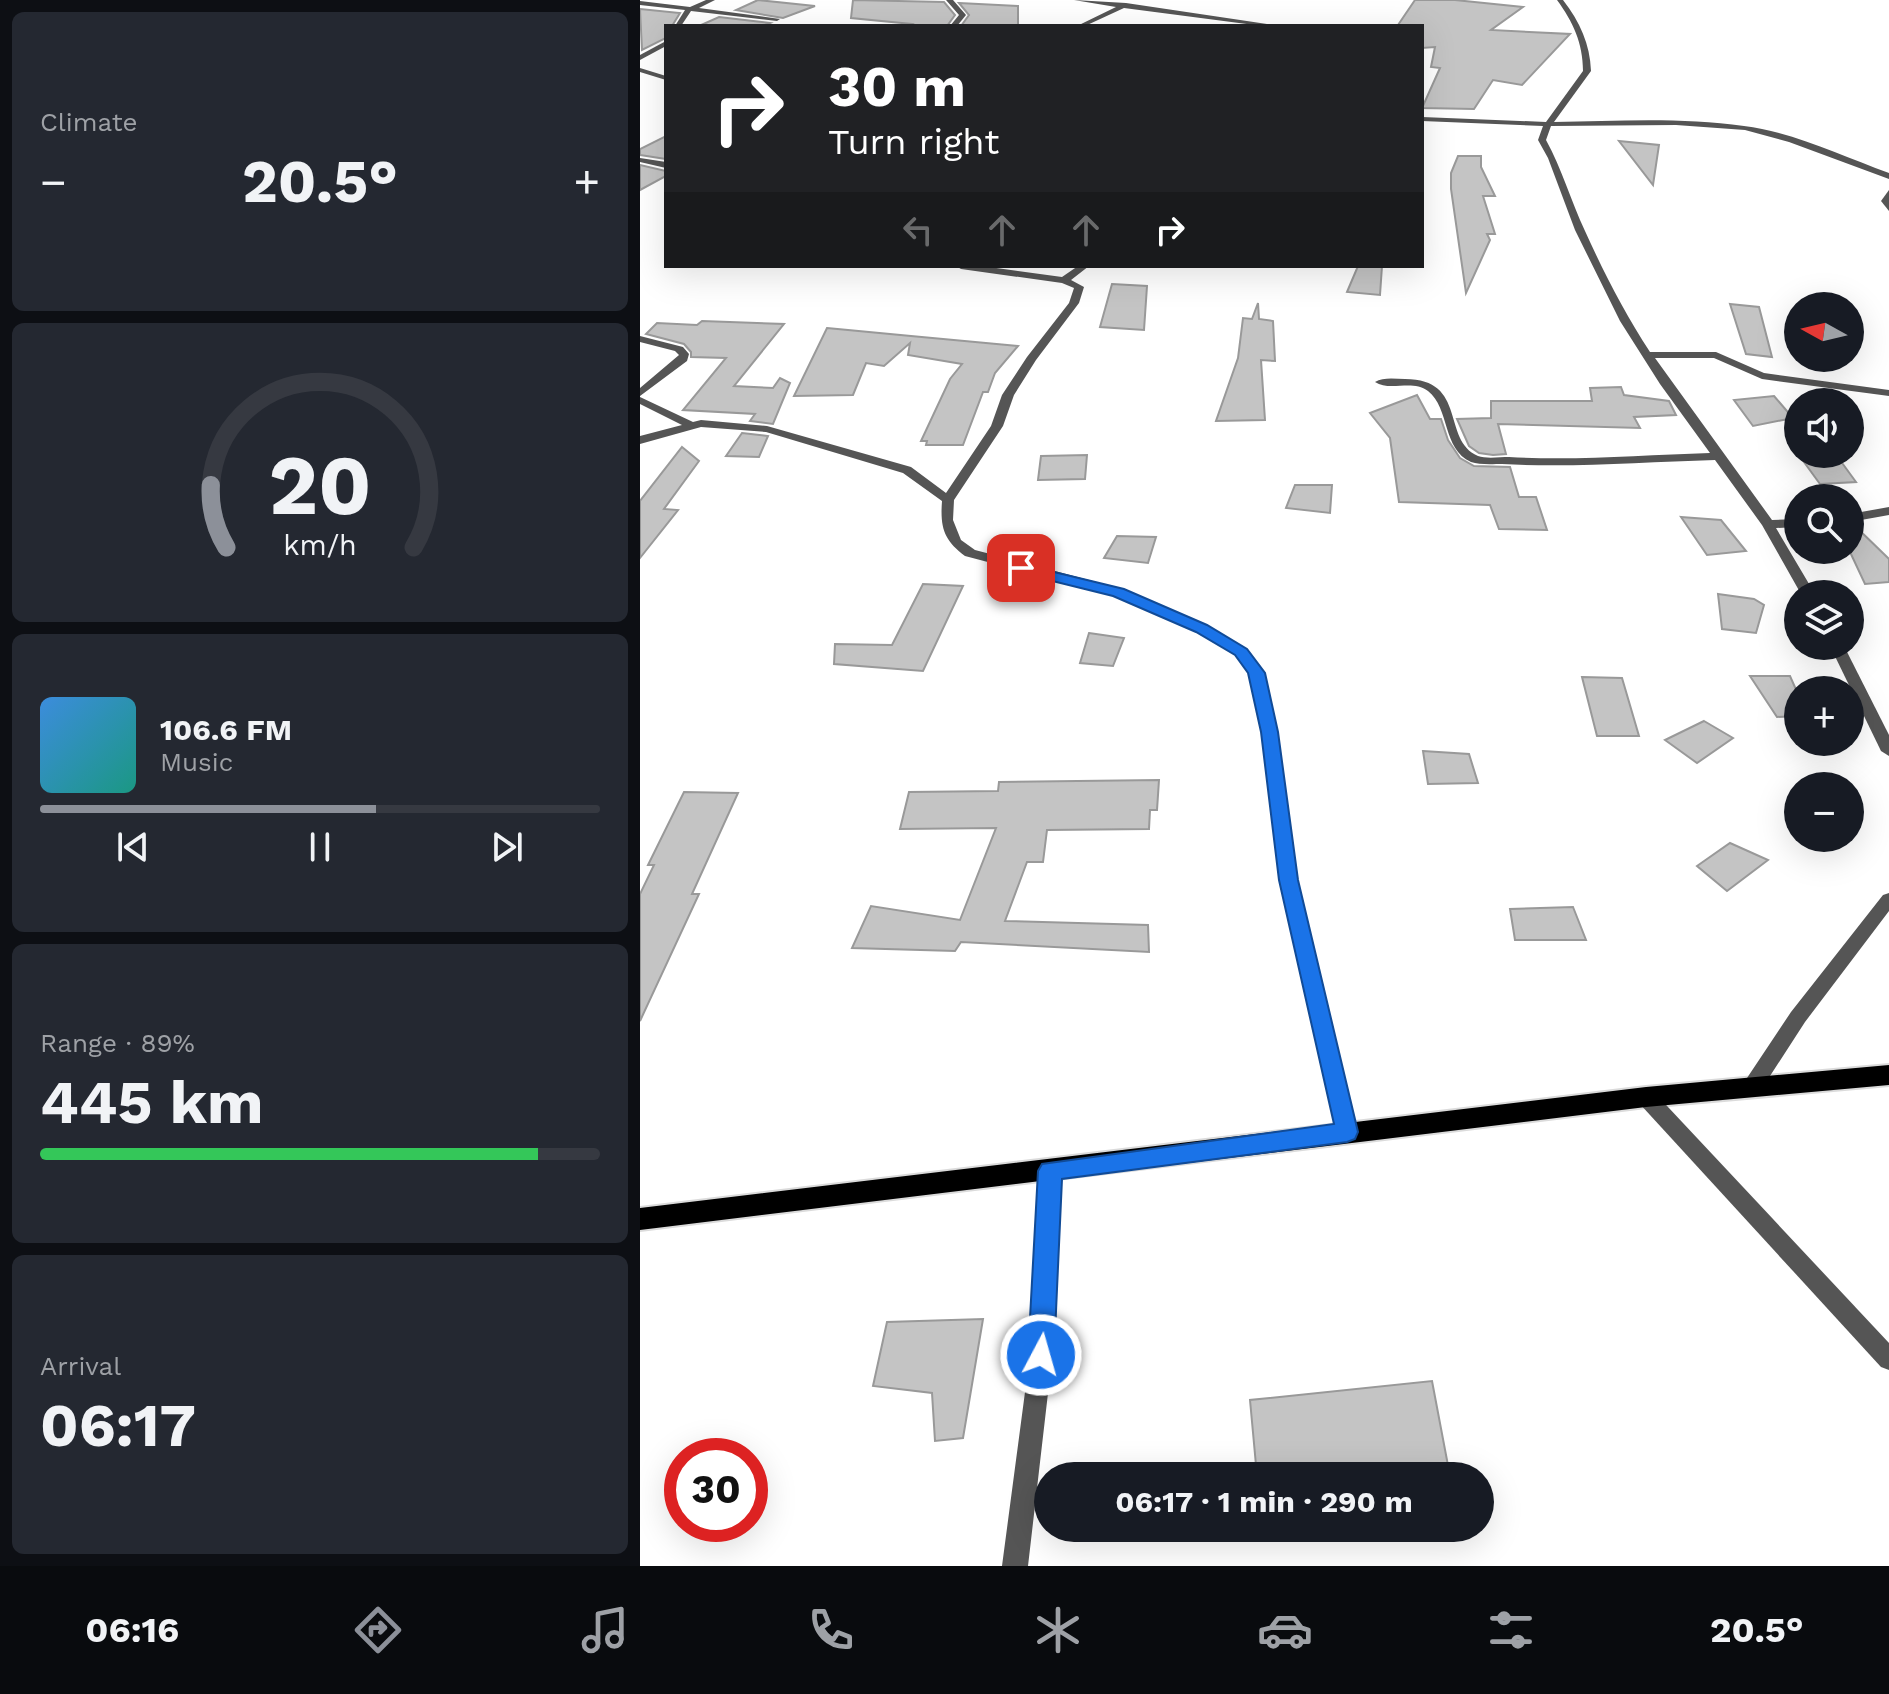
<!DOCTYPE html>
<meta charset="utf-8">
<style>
:root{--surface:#171b24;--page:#242831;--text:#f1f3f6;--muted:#9ea1a6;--line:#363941;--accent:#8c9099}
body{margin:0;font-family:"Work Sans",sans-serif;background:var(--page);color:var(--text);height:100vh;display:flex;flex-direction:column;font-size:30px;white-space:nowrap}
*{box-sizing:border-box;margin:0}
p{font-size:26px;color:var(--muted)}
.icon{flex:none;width:44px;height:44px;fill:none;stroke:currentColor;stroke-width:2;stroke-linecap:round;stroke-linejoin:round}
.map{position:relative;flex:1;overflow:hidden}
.side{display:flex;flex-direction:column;gap:12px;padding:12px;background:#0d0f14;width:640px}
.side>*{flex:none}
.hud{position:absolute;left:24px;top:24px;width:760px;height:244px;border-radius:0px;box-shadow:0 8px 32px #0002;background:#202124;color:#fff;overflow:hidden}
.needle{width:52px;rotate:278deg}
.buttons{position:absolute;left:1144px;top:292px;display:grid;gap:16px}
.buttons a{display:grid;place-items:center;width:80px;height:80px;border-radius:50%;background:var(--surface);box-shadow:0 8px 32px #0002;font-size:40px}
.speed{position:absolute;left:24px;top:1438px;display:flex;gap:16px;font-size:40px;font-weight:700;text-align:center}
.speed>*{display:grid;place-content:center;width:104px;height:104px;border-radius:50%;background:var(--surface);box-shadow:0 8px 32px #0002;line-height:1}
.speed .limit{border:12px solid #d22;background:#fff;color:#111}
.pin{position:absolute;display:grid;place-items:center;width:68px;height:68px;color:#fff;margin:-34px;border-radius:16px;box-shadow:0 4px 12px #0006}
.me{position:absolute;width:88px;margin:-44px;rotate:6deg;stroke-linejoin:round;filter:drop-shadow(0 0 6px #0008)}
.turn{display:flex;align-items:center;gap:28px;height:168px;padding:0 32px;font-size:36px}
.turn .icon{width:104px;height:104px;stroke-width:2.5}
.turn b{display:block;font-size:56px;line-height:68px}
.lanes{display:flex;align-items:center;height:76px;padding:0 32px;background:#0003;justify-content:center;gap:40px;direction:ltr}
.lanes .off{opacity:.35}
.big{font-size:60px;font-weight:700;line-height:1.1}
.side .card{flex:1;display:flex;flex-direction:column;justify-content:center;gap:12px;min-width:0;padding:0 28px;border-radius:12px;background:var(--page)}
.side .dial{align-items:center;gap:0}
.dial svg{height:208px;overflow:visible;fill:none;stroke:var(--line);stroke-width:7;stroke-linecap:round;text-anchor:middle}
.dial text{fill:var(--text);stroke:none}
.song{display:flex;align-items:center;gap:24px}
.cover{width:96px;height:96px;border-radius:12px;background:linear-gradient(135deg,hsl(210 70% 55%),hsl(170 70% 35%))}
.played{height:8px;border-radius:4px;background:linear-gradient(90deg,var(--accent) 60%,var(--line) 60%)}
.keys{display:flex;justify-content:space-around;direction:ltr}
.heat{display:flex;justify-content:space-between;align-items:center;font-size:44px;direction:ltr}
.charge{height:12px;border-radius:6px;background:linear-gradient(90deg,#34c759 89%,var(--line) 0)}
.trip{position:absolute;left:394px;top:1462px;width:460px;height:80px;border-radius:40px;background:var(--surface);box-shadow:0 8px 32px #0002;font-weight:700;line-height:80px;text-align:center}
.tabs{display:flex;height:128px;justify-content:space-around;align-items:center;background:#090b0e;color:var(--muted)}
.tabs .icon{width:56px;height:56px}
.tabs .selected{color:var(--accent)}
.tabs b{font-size:36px;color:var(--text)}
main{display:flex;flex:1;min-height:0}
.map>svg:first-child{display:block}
</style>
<main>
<section class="side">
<div class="card"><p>Climate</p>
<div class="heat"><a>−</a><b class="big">20.5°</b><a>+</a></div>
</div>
<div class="card dial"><svg viewBox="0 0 100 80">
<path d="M14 69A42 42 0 1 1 86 69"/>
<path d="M14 69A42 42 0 0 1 8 45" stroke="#8c9099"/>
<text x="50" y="56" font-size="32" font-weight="700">20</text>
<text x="50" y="72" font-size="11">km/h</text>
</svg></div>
<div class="card">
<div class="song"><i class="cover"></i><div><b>106.6 FM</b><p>Music</p></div></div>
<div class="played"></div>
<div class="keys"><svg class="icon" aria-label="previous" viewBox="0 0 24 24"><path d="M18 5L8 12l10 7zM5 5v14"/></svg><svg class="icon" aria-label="pause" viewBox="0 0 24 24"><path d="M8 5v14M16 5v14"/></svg><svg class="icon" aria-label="next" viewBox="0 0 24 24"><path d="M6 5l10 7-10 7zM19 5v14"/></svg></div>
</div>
<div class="card"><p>Range · 89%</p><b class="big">445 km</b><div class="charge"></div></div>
<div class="card"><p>Arrival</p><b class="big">06:17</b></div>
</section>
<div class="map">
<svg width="1249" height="1566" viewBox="0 0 1249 1566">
<rect width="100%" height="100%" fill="#fff"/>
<!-- building -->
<g fill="#c4c4c4" stroke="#999" stroke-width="2">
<polygon points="118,0 175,6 143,18 96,10"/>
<polygon points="213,0 304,2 315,15 307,26 269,26 272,24 211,18"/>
<polygon points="775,0 815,0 883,7 851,30 930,34 882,85 853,80 834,109 782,108 800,68 791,67 795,47 782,48 782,26 758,25"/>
<polygon points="319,3 378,6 378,26 321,26 329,15"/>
<polygon points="0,9 40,13 32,26 26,26 26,38 2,50"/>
<polygon points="79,17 130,23 123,26 59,26"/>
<polygon points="26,136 26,159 0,155 0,149"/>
<polygon points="979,141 1019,145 1013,185"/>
<polygon points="818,156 841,156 841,167 855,196 843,196 855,234 847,234 850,240 826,293 811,189 811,173"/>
<polygon points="0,165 26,171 26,176 0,190"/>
<polygon points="718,266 742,266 740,295 707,292"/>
<polygon points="472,284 507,286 504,330 460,327"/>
<polygon points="618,303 619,319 633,321 635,361 621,360 625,420 576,421 598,358 603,318 612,319"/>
<polygon points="1090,304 1119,307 1132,357 1106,354"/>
<polygon points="62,321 144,324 94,386 133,388 140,378 150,383 133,424 110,421 115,414 43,410 86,358 51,357 51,352 44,344 6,334 17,323 57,325"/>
<polygon points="187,328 271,336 378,346 355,373 348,392 343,392 323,445 286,445 287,441 281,441 310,379 322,364 268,355 270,343 244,366 226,363 213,395 154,396"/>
<polygon points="981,387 984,395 1029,401 1036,415 994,417 1000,428 858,424 866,454 853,455 839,453 829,446 817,419 851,418 851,401 952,401 950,388"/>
<polygon points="777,395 790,419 801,419 808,440 820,458 834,466 870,467 879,497 896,497 907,530 859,529 850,505 759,502 750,438 730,413"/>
<polygon points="1134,396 1153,418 1113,426 1094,400"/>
<polygon points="102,433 128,436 119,457 86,456"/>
<polygon points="42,447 59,461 24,509 38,510 0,558 0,501"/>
<polygon points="447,455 445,479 398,480 401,456"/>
<polygon points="1197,456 1216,482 1180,484 1161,458"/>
<polygon points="655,485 692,485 690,513 646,508"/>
<polygon points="1041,517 1081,520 1106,551 1067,555"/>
<polygon points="1213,524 1249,559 1249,582 1225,584 1210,552 1210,525"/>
<polygon points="477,536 516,537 508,563 464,558"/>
<polygon points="283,584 323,586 283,671 194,664 195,644 252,645"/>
<polygon points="1078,594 1114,599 1124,605 1116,633 1082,629"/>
<polygon points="449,633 484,638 473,666 440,663"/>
<polygon points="1110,676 1150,676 1158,694 1158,716 1137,717"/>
<polygon points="942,677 982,678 999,736 957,736"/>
<polygon points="1064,721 1093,738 1057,763 1025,740"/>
<polygon points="783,751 829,754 838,783 788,784"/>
<polygon points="519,780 517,810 510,810 509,829 407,830 403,862 387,862 365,921 508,925 509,952 321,942 315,951 212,948 231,906 320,920 356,828 260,829 269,792 358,791 359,782"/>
<polygon points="44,792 98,793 52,894 59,894 0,1021 0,894 14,865 8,865"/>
<polygon points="1090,843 1128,860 1087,891 1057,866"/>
<polygon points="933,907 946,940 875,940 870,909"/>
<polygon points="343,1319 323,1438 295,1441 292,1393 233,1386 247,1322"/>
<polygon points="792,1381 810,1476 617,1476 610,1400"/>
</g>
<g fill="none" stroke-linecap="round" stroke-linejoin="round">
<!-- primary casing -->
<g stroke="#dbdbdb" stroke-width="4">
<polygon id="primary" points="1249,1065 1249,1085 1006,1107 0,1230 0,1208 1006,1087"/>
</g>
<!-- street -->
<g fill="#555" fill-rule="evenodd">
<polygon points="66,0 75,0 59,8 140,19 137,21 51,11 41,26 35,26 45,10 0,5 0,1 50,7"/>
<polygon points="306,0 313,0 326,15 317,26 310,26 319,15"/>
<polygon points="434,0 486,3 640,26 622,26 484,8 445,26 437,26 476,7"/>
<path d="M917,0H923C940,22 950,44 951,71L914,122C977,121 1041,117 1104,126C1153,132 1202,156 1249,173V179L1149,142L1105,130L1036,125L911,126L906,140C922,169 931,201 945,231C964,273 985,314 1010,352H1076L1124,373L1249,390V396L1122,379L1074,358H1015L1132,520L1158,519V527L1136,528L1175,594H1161L1122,525L1075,460C1004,462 932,468 862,464C853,464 839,465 831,462C802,449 810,408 788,391C772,379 750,392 735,382C743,377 755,379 765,379C828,379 801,440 838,456C846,459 860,457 869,457C935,461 1003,455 1070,453L1020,384L980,321L935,230L908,158L898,140L903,126L782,121V117L906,122L943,71C943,43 933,22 917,0Z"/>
<polygon points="26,41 26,46 0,60 0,55"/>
<polygon points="0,68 26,76 26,80 0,72"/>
<polygon points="0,158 26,162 26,168 0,162"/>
<polygon points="1249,190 1249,211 1241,201"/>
<path d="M316,266H342L422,277L438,266H449L431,280L444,287L439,303L396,360L374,395L363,426L314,500L313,520L321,540L335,550L483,589L566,625L606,649L624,673L637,732L657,880L717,1132L714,1138L707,1140L700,1138L697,1132L639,880L621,732L610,673L596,655L556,631L473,595L325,556C304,540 300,528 302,501L263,473L126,432L61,427L0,444V436L42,425L0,404V397L53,422L61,420L127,426L271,467L306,493L351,426L362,395L387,357L429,303L434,288L422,283L321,269Z"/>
<polygon points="0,336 43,347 49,354 47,361 0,396 0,388 39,355 35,351 0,342"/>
<polygon points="1249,507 1249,515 1210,522 1210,514"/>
<polygon points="1190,646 1204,646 1249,735 1249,756 1241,751"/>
<polygon points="1249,893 1249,911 1165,1022 1119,1093 1112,1095 1105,1093 1102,1087 1105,1081 1151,1012 1243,895"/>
<polygon points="1006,1089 1013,1091 1249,1343 1249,1370 1241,1367 999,1103 996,1097 999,1091"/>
<polygon points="410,1162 417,1165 420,1171 416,1324 388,1566 362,1566 394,1324 400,1171 403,1165"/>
</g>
<!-- primary -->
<use href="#primary" fill="#000" fill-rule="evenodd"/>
</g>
<!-- route -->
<polygon fill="#1a73e8" stroke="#114b97" stroke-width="2" points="381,564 484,589 567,625 607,649 625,673 638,732 658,880 718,1132 715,1139 707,1142 422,1179 414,1355 410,1363 401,1367 392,1363 388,1355 398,1171 402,1164 694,1124 639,880 621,732 608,673 595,655 556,632 473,596 376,572 376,565"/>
</svg>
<div class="buttons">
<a><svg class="needle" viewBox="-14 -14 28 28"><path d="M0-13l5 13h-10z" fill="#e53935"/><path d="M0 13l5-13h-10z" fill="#9ea1a6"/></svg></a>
<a><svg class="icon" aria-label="sound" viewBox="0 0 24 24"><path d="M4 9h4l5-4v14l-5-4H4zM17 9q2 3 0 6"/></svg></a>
<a><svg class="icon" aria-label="search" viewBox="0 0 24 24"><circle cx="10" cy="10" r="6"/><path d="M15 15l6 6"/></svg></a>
<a><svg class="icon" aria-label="layers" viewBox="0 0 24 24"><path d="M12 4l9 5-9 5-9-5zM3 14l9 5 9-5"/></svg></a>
<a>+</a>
<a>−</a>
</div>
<div class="speed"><div class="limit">30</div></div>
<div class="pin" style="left:381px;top:568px;background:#d93025"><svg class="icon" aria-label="arrive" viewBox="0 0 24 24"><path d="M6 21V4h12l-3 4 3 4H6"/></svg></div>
<svg class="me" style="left:401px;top:1355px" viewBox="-20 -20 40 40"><circle r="17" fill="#1a73e8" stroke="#fff" stroke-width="3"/><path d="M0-11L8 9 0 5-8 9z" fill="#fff"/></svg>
<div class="trip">06:17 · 1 min · 290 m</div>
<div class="hud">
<div class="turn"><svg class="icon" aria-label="right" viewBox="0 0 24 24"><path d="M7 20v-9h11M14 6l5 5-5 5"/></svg><div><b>30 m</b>Turn right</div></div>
<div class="lanes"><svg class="icon off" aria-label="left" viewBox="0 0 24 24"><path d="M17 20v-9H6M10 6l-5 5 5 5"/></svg><svg class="icon off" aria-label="ahead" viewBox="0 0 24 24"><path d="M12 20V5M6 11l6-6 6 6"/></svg><svg class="icon off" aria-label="ahead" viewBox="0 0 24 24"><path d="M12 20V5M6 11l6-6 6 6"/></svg><svg class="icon" aria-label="right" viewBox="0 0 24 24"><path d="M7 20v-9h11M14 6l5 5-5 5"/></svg></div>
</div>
</div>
</main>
<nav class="tabs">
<b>06:16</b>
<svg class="icon selected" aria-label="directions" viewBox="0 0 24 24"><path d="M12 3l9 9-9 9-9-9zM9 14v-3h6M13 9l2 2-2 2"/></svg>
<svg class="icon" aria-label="music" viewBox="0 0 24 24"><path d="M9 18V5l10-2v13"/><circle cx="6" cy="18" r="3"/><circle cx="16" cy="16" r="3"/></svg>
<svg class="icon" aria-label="phone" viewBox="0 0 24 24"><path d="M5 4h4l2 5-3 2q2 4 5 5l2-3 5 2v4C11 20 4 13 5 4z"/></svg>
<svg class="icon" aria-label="climate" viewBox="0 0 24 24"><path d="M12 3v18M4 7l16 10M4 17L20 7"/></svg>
<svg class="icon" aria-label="car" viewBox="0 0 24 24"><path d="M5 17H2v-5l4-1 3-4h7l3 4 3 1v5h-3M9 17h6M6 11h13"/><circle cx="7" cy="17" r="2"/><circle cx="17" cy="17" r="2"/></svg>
<svg class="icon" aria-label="filters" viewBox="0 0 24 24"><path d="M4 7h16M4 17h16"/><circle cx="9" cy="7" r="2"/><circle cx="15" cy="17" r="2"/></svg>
<b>20.5°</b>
</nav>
